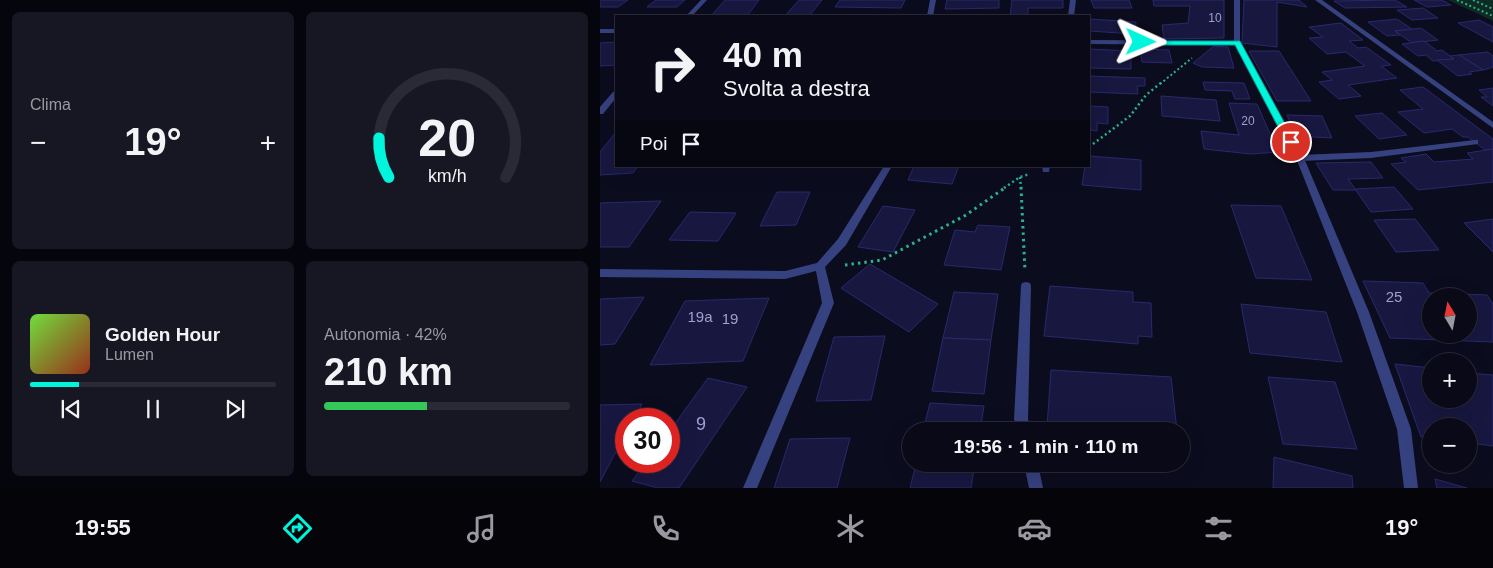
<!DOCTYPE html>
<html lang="it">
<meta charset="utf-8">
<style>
:root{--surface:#090917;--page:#171724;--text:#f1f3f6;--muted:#999aa1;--line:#292a36;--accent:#00f5dd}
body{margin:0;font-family:Arial,sans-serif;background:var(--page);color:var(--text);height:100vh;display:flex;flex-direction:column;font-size:19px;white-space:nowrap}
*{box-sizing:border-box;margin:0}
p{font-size:16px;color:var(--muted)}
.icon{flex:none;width:28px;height:28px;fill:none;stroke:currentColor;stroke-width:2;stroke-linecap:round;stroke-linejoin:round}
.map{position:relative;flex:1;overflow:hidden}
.sheet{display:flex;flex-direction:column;gap:12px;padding:12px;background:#05050d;width:600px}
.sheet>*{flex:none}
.hud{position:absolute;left:15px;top:15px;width:475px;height:152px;border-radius:0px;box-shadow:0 5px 20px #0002,0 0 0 1px var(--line);background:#090917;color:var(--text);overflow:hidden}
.needle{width:32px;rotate:350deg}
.controls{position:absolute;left:822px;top:288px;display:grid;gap:10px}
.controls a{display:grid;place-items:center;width:55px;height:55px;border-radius:50%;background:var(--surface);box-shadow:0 5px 20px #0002,0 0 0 1px var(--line);font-size:25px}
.speed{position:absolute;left:15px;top:408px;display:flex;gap:10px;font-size:25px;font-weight:700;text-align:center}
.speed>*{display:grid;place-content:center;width:65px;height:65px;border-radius:50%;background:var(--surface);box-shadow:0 5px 20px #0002,0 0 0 1px var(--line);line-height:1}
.speed .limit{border:8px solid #d22;background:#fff;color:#111}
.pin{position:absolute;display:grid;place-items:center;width:42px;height:42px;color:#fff;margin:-21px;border:2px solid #fff;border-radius:50%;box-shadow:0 1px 5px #0007}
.me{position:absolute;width:55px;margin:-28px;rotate:91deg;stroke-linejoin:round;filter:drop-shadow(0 0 4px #0008)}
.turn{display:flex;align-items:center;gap:18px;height:105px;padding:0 25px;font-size:22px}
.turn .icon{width:65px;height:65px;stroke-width:2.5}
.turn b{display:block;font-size:35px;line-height:42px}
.then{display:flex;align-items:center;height:48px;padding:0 25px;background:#0003;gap:10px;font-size:19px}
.big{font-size:38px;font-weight:700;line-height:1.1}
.sheet .tile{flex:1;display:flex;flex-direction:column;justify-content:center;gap:8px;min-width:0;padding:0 18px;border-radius:8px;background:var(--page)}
.sheet .dial{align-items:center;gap:0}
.dial svg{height:130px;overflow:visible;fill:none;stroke:var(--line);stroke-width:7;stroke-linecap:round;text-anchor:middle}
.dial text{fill:var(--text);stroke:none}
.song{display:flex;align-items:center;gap:15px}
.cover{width:60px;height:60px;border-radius:8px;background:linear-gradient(135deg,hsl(100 70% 55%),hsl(10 70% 35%))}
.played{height:5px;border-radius:2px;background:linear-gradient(90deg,var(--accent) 20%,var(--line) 20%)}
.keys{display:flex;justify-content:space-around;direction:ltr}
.heat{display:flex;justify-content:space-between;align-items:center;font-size:28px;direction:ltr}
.charge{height:8px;border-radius:4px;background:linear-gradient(90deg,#34c759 42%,var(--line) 0)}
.sheet .tiles{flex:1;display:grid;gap:12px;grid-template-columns:repeat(2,1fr)}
.trip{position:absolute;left:302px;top:422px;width:288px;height:50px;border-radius:25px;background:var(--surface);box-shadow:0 5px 20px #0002,0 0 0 1px var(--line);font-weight:700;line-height:50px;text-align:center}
.menu{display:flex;height:80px;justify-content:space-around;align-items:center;background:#040409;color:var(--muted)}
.menu .icon{width:35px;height:35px}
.menu .on{color:var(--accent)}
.menu b{font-size:22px;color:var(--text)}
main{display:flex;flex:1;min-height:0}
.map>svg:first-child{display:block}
</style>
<main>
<section class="sheet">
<div class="tiles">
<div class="tile"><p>Clima</p>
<div class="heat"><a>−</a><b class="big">19°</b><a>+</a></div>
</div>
<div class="tile dial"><svg viewBox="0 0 100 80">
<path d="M14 69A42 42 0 1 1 86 69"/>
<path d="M14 69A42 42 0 0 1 8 45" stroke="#00f5dd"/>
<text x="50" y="56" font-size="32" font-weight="700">20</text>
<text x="50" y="72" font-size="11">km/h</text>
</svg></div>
<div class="tile">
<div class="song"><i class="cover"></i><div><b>Golden Hour</b><p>Lumen</p></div></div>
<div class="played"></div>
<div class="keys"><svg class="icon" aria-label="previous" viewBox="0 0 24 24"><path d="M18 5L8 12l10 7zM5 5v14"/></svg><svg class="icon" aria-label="pause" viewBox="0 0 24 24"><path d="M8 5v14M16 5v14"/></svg><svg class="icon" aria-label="next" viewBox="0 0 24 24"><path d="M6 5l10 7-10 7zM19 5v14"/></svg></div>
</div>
<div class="tile"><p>Autonomia · 42%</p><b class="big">210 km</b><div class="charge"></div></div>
</div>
</section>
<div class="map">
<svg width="893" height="488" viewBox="0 0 893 488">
<rect width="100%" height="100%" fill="#0c0c1f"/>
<!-- green -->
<polygon fill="#0f2923" points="848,0 893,0 893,21"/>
<!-- building -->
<g fill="#181740" stroke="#29296d" fill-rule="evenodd">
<polygon points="0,0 28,0 18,7 0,7"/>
<polygon points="56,0 85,0 77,7 47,7"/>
<polygon points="125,0 159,0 147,16 111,16"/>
<polygon points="199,0 222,0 209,16 185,16"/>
<polygon points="240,0 305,0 301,8 235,7"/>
<polygon points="347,0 399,0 399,8 345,9"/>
<polygon points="412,0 463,0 463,8 428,8 428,16 410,16"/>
<polygon points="491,0 529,0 532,8 494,8"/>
<polygon points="553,0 624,0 624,38 564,39 562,25 588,23 590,6 554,6"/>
<polygon points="644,0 699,0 707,7 677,2 677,47 642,43"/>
<polygon points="795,0 807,7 745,8 734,1"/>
<polygon points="814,0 842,0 851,5 827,7"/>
<polygon points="823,8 838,18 812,20 797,10"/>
<polygon points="489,19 536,22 535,34 489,31"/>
<polygon points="797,19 812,29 795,31 800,35 787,36 768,22"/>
<polygon points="879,20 893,27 893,42 858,23"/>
<polygon points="741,23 763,40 749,41 758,48 766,47 791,65 781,66 797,78 748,85 761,96 739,99 719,82 732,80 722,72 765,66 746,52 727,54 709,38 723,37 709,27"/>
<polygon points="821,28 838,40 812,43 795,31"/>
<polygon points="824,41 837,51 842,50 854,59 833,61 826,55 818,56 802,44"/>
<polygon points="16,42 16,65 0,66 0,43"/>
<polygon points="614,46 628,47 634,68 602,67 593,63"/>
<polygon points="489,49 531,51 531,69 489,68"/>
<polygon points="540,49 569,50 572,63 542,62"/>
<polygon points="649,51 679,51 711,101 677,101"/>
<polygon points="888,52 893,56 893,67 883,70 859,55"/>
<polygon points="859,55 883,70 869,72 872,74 858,76 837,60 854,59 850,56"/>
<polygon points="489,76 545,78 545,86 537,86 538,94 489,92"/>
<polygon points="603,82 644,83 650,99 635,99 632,91 605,90"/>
<polygon points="823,87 893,139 893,149 885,150 868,137 863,137 852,129 824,133 798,112 823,109 800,90"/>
<polygon points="893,88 893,106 881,97 887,97 879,90"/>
<polygon points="561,96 616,100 620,121 562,116"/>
<polygon points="629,103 657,104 678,152 651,154 604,149 601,131 639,135"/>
<polygon points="489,106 508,107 508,124 497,123 497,131 489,130"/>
<polygon points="782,113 807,135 779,139 755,116"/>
<polygon points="687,115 722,116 732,138 696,136"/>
<polygon points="16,132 16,166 38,166 33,173 0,175 0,152"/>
<polygon points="893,149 893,182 818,190 791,164 806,162 801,158 826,154 834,162 873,159 867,153"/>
<polygon points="489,156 541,160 541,190 482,185 485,166 489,166"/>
<polygon points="771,162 783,178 748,179 756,190 733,190 716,163"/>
<polygon points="314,166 359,166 352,184 308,180"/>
<polygon points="794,187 813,209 771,212 755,189"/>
<polygon points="177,192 210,192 196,225 160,226"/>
<polygon points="61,201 29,247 0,247 0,203"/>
<polygon points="631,205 681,206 712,280 656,278"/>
<polygon points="283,206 315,210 293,252 258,247"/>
<polygon points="90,212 136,213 118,241 69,240"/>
<polygon points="815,219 839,250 796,252 774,220"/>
<polygon points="893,219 893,252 864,223"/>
<polygon points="378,225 410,227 401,270 344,265 355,230 375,232"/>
<polygon points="270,264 338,304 309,332 241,288"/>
<path d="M763,281L823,283L829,293L887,295L893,304V342L790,338ZM831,296H869V334H831Z"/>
<polygon points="450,286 533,292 533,302 551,303 552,337 538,336 538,344 444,336"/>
<polygon points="354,292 398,294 391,340 343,338"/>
<polygon points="44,297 15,344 0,345 0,299"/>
<polygon points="169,298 143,361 50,365 85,301"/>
<polygon points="641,304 726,312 742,362 650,353"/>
<polygon points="285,336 271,400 216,401 234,337"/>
<polygon points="343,338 391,340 384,394 332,391"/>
<polygon points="795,364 831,368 831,399 869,399 869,373 893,375 893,446 869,443 869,426 831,426 831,438 821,437"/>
<polygon points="451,370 571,377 577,431 532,429 532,431 493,431 447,427"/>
<polygon points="668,377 735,382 757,449 683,444"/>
<polygon points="108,378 147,387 79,488 58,488 32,481 47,461 69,461 69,432"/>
<polygon points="330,403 384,406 380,431 323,431"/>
<polygon points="42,404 34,419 26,419 26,433 0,482 0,405"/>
<polygon points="250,438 237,488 174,488 190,439"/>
<polygon points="674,457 752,476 753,488 673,488"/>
<polygon points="316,464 375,464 371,488 310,488"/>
<polygon points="835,479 867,488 837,488"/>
</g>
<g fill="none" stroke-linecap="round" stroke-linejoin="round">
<!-- path-far2 -->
<g stroke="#2ab28f" stroke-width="2" stroke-dasharray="2 2.5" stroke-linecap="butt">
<polyline points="857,0 893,16"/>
<polyline points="873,0 893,9"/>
<polyline points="560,84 592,58"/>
</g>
<!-- path-far1 -->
<g stroke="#2ab28f" stroke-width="2.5" stroke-dasharray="2 3" stroke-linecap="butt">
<polyline points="489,147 530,116 546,95 562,82"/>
<polyline points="420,177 421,188"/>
<polyline points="404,188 420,177 430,174"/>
</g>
<!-- path -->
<g stroke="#2ab28f" stroke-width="3" stroke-dasharray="2.5 4" stroke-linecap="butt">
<polyline points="421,187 425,271"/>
<polyline points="245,265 282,260 366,215 406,187"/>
</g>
<!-- service -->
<g fill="#36417f" fill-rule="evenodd">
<rect x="0" y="29" width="16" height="4"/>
<polygon points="875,140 878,140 878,144 771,158 700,161 696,158 700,155 771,152"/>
</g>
<!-- minor -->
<g fill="#36417f" fill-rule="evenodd">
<polygon points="101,0 107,0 92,16 86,16"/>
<polygon points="330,0 336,0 333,16 327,16"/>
<polygon points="470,0 476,0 474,16 468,16"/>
<polygon points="634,0 640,0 640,43 704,158 769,312 811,429 818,488 804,488 797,429 757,312 696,158 635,45 489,44 489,40 634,41"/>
<polygon points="715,0 722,0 893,122 893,128"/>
<polygon points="13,92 16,92 16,98 3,114 0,114 0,107"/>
<polygon points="284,166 292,166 246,245 225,267 234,303 157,488 143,488 222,303 216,271 185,279 0,277 0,269 185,271 217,263 238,239"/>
<polygon points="442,166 450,166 449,172 443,172"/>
<polygon points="426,282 430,283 431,286 428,419 431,431 417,431 414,419 421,286 422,283"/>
<polygon points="424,464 438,464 443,488 429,488"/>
</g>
</g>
<!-- route -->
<polygon fill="#00f5dd" stroke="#009f90" points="538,41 640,41 695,142 691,144 686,142 635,45 541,45"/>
<g text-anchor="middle" stroke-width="5" stroke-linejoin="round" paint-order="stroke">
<!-- far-number labels -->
<g font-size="12" fill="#9ea0cf">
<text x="615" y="22">10</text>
<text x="648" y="125">20</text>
</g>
<!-- number labels -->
<g font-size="15" fill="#9ea0cf">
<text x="794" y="302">25</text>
<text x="100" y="322">19a</text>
<text x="130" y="324">19</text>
</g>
<!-- near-number labels -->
<g font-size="18" fill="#9ea0cf">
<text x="101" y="430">9</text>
</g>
</g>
</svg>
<div class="controls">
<a><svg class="needle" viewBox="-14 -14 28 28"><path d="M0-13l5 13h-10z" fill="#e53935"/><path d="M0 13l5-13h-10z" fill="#999aa1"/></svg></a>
<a>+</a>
<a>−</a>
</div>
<div class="speed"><div class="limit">30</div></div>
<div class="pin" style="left:691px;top:142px;background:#d93025"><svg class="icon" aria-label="arrive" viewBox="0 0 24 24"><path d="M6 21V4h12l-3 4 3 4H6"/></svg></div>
<svg class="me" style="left:541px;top:42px" viewBox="-20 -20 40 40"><path d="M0-17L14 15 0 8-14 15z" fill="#00f5dd" stroke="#fff" stroke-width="4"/></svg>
<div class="trip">19:56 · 1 min · 110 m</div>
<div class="hud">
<div class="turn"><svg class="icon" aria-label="right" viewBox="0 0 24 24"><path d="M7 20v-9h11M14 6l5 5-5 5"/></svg><div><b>40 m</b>Svolta a destra</div></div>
<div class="then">Poi<svg class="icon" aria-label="arrive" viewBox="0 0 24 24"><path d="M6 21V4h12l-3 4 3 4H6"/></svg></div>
</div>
</div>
</main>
<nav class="menu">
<b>19:55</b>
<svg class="icon on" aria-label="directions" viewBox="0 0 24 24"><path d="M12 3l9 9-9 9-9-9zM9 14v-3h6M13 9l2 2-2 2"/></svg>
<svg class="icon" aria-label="music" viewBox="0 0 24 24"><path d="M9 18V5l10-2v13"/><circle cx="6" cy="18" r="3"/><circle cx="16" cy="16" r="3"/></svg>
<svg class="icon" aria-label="phone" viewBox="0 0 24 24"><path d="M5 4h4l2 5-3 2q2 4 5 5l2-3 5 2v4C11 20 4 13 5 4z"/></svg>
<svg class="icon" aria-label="climate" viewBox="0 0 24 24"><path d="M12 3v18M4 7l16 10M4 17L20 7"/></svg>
<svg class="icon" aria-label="car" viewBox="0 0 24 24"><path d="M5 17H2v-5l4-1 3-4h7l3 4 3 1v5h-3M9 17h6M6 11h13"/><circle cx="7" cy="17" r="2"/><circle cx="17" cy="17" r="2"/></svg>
<svg class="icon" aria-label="filters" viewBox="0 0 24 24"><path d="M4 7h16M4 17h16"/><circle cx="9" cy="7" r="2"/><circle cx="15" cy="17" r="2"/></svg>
<b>19°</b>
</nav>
